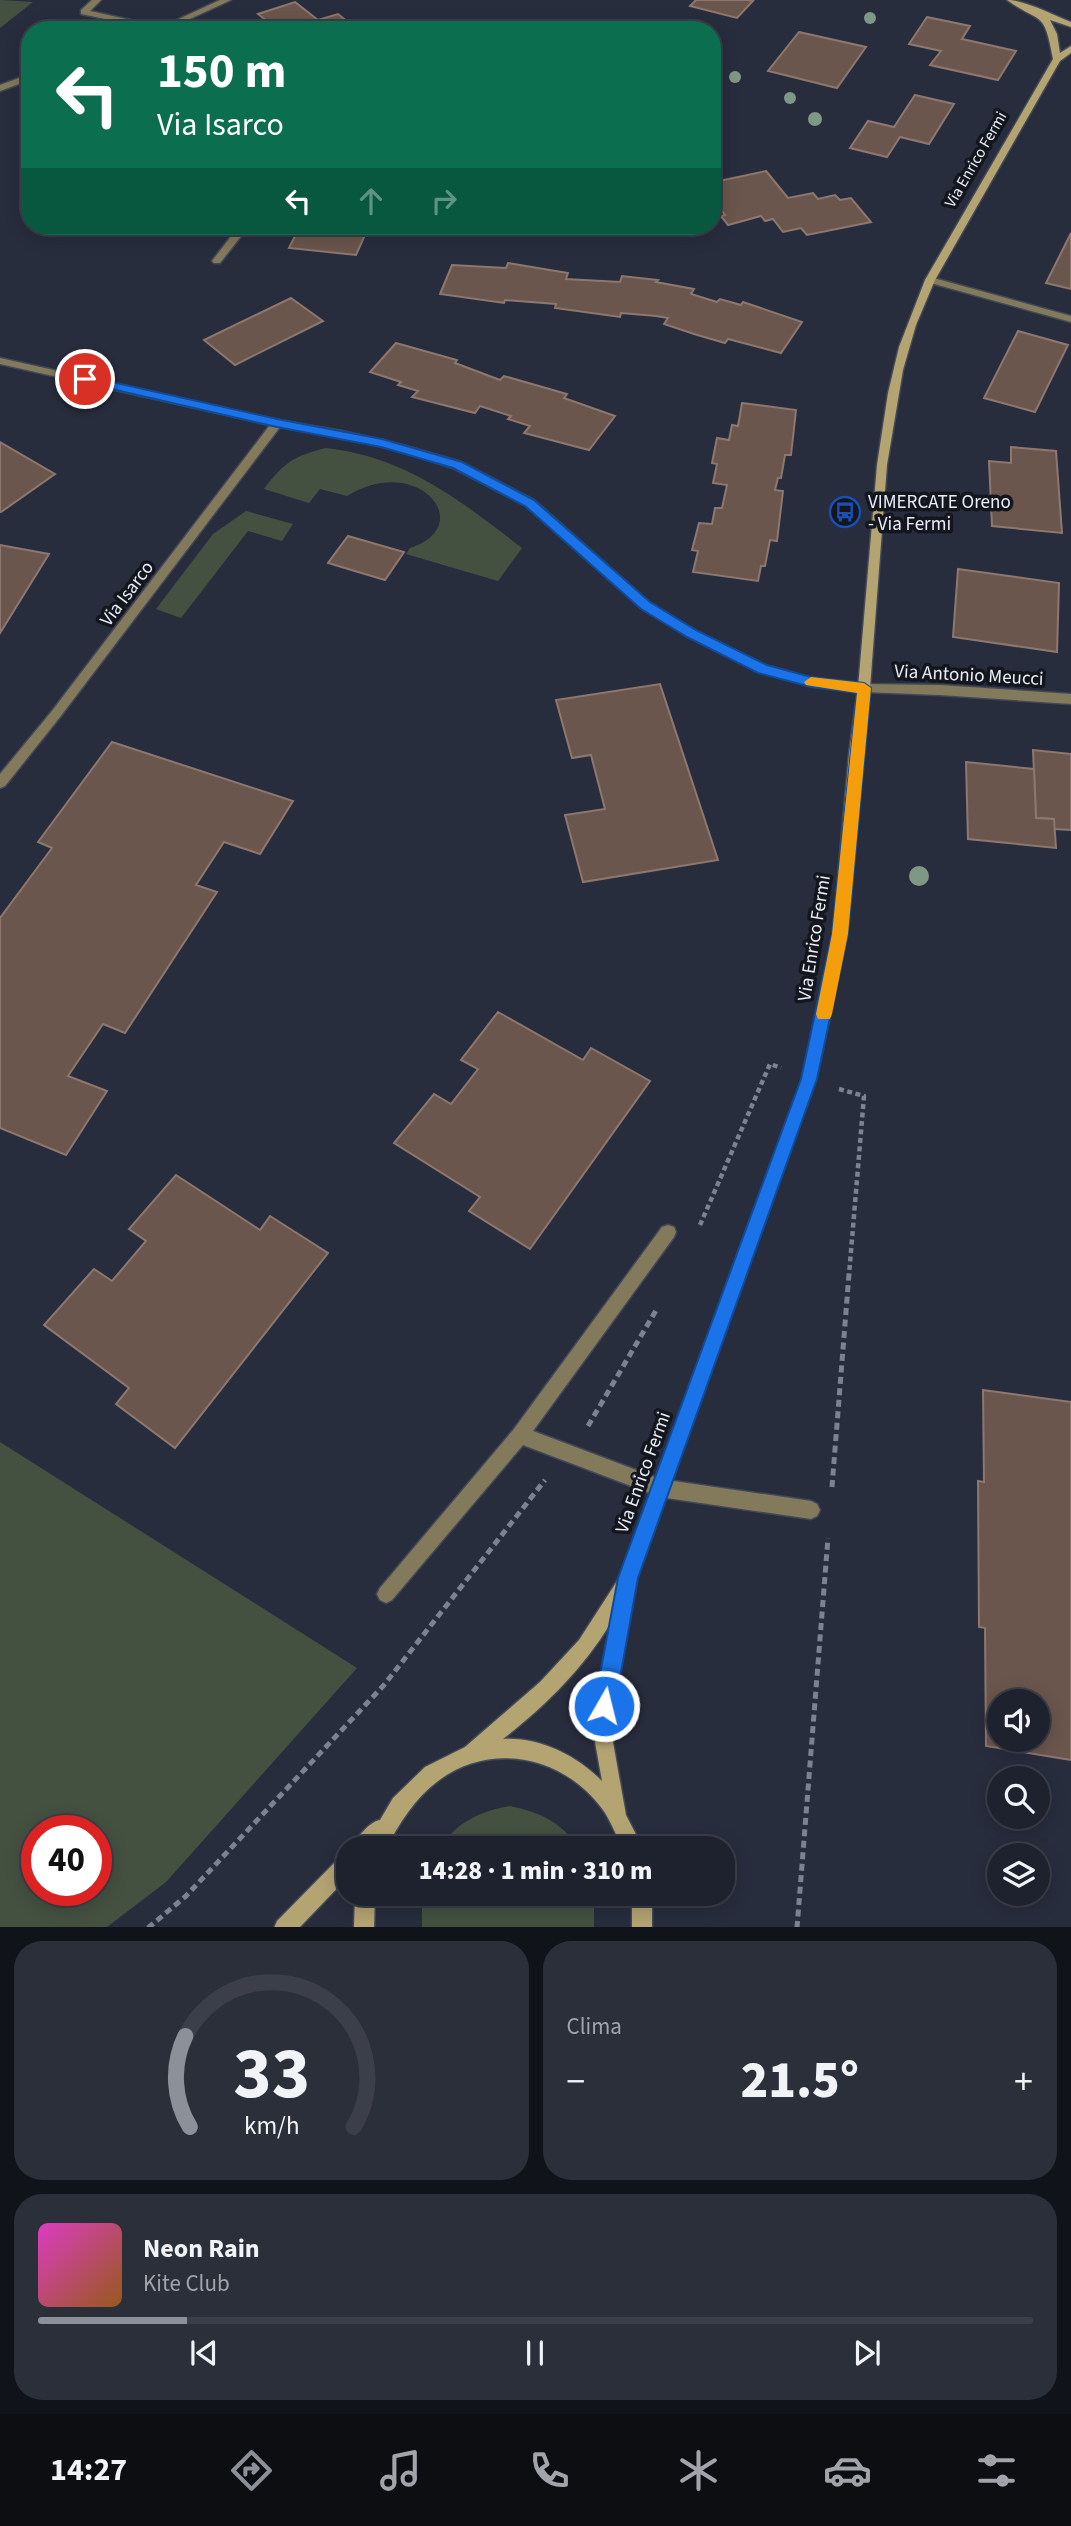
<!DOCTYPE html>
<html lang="it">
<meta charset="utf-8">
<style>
:root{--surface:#1e222e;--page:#2b2f3a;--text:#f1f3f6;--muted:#a1a4aa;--line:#3c3f4a;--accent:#8c9099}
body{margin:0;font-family:"Source Sans 3",sans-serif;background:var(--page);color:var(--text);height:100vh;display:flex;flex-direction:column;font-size:26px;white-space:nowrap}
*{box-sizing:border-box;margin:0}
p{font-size:23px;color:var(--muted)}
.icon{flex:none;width:38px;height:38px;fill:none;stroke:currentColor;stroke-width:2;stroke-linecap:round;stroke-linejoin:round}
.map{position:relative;height:1927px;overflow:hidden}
.panel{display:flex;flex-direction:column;gap:14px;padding:14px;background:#101319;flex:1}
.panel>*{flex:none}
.hud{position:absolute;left:21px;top:21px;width:700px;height:214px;border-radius:28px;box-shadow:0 4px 18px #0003,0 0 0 2px var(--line);background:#0b6e4f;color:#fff;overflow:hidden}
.controls{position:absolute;left:987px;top:1689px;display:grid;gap:14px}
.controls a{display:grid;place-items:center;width:63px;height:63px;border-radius:50%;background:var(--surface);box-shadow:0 4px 18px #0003,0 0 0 2px var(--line);font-size:35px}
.speed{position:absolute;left:21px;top:1815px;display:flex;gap:14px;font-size:35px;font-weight:700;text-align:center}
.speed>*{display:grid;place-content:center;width:91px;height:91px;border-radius:50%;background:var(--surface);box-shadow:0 4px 18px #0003,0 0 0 2px var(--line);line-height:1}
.speed .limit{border:10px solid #d22;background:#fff;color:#111}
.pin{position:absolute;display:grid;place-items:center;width:60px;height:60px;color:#fff;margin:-30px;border:4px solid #fff;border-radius:50%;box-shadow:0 2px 7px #0007}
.me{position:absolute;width:77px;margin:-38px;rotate:8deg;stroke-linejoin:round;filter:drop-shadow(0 0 5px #0008)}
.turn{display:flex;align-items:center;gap:24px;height:147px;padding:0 21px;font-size:32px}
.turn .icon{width:91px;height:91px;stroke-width:2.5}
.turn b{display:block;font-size:49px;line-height:60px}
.lanes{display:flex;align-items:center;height:66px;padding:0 21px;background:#0003;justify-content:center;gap:35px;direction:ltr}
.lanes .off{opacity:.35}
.big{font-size:52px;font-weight:800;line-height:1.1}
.panel .card{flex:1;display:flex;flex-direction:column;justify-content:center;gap:10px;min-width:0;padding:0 24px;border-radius:28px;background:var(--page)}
.panel .dial{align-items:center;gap:0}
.dial svg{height:182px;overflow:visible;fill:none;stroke:var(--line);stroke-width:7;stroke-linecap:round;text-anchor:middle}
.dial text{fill:var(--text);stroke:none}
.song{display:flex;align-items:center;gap:21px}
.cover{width:84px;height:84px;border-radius:10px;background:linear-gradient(135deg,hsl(310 70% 55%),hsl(30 70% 35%))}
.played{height:7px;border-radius:4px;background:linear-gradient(90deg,var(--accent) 15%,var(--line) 15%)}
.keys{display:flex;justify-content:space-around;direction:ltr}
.heat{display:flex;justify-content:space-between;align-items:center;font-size:38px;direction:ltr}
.panel .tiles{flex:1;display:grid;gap:14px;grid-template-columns:1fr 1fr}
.card:last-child{grid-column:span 2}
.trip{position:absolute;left:336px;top:1836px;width:399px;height:70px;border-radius:28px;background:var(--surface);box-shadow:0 4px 18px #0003,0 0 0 2px var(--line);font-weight:800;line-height:70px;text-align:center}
.tabs{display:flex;height:112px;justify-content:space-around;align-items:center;background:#0c0e12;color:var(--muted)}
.tabs .icon{width:49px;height:49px}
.tabs .active{color:var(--accent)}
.tabs b{font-size:32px;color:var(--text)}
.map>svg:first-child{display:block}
</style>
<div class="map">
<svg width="1071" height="1928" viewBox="0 0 1071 1928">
<rect width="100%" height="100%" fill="#282d3e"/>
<!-- green -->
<g fill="#445141" fill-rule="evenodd">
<polygon points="0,0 33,2 0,28"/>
<path d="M326,448C406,457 461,501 522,548L498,581L406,554L410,548C479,525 417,452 347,496L320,489L309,503L264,489C284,463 293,456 326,448Z"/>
<polygon points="246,511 293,524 282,541 248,531 181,618 156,609 213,534"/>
<path d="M0,1442L357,1668L166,1882L107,1927H0ZM96,1830V1890H37V1830Z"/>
<path d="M510,1806C539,1812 562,1822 578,1848H440C456,1822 481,1811 510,1806Z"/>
<rect x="422" y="1894" width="172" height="33"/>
</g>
<!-- building -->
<g fill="#6b564d" stroke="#8d776e" stroke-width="2" fill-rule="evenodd">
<polygon points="696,0 748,0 753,1 737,18 690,6"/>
<polygon points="295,2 318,20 338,14 358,30 265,30 274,27 258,14"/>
<polygon points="927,17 970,26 962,39 1016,51 998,80 930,65 941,51 909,44"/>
<polygon points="512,23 556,26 555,30 510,30"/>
<polygon points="799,32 866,47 837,88 768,71"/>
<polygon points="915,95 954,104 929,144 900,137 887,157 850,148 868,121 894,127"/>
<polygon points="766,171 788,198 813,193 818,199 835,195 840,200 851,198 871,222 807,235 801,228 783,232 773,219 765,221 761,216 728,225 721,216 725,215 712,198 714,182"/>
<polygon points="300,226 369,226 356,255 289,248"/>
<polygon points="1071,233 1071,289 1046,283"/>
<polygon points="508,263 568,273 566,279 620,282 622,276 658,280 656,282 694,289 691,294 717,302 720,299 741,305 743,302 802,322 781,353 728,339 725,343 694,334 664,324 668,318 656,316 621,313 620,317 555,308 556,304 505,300 504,303 440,294 452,265 506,268"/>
<polygon points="291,298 323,321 235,365 204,340"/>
<polygon points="1018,331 1068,345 1035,412 984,398"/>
<polygon points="396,343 457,360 455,363 500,380 504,376 567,394 564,398 615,416 589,450 524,433 530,426 508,419 511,416 480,406 475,413 412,397 418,391 398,385 401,382 370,372"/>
<polygon points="742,403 796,410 791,455 785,455 781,478 778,478 775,490 783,491 777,541 770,540 765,566 761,566 758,581 693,572 698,551 692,550 699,523 712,524 715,508 722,508 727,485 713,483 717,464 712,463 717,438 729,440 732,425 738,426"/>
<polygon points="0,442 55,474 1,512 0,512"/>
<polygon points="1011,447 1056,451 1062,533 992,526 989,461 1011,463"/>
<polygon points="348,536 404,552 385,580 328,563"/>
<polygon points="0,545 49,554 0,633"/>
<polygon points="958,569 1059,583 1057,652 953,637"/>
<polygon points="660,684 718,860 583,882 565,815 605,809 591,755 572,758 556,700"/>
<polygon points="112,742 293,801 260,854 224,842 196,885 217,892 125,1033 103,1024 68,1076 107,1091 66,1155 0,1128 0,918 52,848 38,842"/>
<polygon points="1033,750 1071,754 1071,830 1054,829 1054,819 1036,818"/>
<polygon points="966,762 1034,769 1036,818 1054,819 1056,848 968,839"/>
<polygon points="498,1012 583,1060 591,1048 650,1081 530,1249 469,1211 480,1197 394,1143 434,1094 451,1104 478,1069 461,1060"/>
<polygon points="176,1175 260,1230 270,1216 328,1253 175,1448 116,1404 129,1388 44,1325 94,1269 112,1281 146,1241 129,1229"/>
<path d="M983,1390L1071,1402V1760L986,1746L985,1628L979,1627L978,1481L984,1482ZM999,1701H1038V1740H999Z"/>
</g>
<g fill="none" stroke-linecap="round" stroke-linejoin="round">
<!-- lane casing -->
<g stroke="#434858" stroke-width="3">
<g id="lane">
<polygon points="92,0 101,0 90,11 167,28 159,30 81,14 81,10"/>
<polygon points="668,1225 674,1227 676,1232 674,1237 533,1431 660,1479 811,1501 817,1504 820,1510 817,1516 811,1519 660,1497 523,1445 392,1600 386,1603 380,1600 377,1594 380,1588 514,1429 662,1227"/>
</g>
</g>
<!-- street casing -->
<g stroke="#434858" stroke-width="3">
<g id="street">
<polygon points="220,0 231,0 166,30 155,30"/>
<polygon points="467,23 474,25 469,30 460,30"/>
<polygon points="30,74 30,80 0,91 0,85"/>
<polygon points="239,226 249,226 220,263 214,263 212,261"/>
<polygon points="930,277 1071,316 1071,322 927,282 925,280"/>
<polygon points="0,358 277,420 342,431 406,446 461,462 534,500 649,602 696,631 767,666 811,678 864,684 940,685 1071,694 1071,704 940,695 864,692 811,686 759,672 688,637 641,608 526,506 453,468 400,451 342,437 280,427 60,717 5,786 0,788 0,774 52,711 270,425 0,364"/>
</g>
</g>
<!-- secondary casing -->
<g stroke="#434858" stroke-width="3">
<g id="secondary">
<path d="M1007,0C1025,0 1053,15 1071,22V27L1050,20L1057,34L1060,53L1071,46V53L1060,61L935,280L916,325L903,370L887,465L870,688L861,754L847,934L816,1079L637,1578L613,1706V1742L626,1815L643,1848H623C616,1836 611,1821 603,1810C565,1757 492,1740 438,1781C414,1799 400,1823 386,1848H352C357,1837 369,1822 380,1820L393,1798L425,1767L465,1747L540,1682L579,1640L619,1578L802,1079L833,934L849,754L858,688L877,465L888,393L899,347L925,280L1053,59C1044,9 1042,25 1007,0ZM610,1624L595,1706V1742L602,1781C576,1755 540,1737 503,1739C544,1707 583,1669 610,1624Z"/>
<polygon points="348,1853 348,1877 299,1928 274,1928 277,1921 341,1856"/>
<polygon points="355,1894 375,1894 374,1928 354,1928"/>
<rect x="632" y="1894" width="20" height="34"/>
</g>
</g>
<!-- path-far1 -->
<g stroke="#7d8290" stroke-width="4.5" stroke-dasharray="5 3.5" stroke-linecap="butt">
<polyline points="839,1089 864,1096 849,1275"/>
<polyline points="700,1225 770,1064 781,1068"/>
</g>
<!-- path -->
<g stroke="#7d8290" stroke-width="5" stroke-dasharray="7 4.5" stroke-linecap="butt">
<polyline points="588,1426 658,1307"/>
<polyline points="832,1487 849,1274"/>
<polyline points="148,1928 186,1896 384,1685 545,1480"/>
<polyline points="797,1928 828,1538"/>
</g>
<!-- lane -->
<use href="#lane" fill="#837a5b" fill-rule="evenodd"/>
<!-- street -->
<use href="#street" fill="#837a5b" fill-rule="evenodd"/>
<!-- secondary -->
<use href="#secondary" fill="#b4a472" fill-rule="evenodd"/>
</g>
<!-- trees -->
<g fill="#7f9785">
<circle cx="870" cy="18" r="6"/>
<circle cx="735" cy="77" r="6"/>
<circle cx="790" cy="98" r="6"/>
<circle cx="815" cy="119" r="7"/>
<circle cx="919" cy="876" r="10"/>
</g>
<!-- route -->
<polygon fill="#1a73e8" stroke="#114b97" stroke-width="2" points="85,376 277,419 382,439 462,462 534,500 650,602 696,630 767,665 811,677 864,683 871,688 848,934 817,1079 638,1578 615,1706 612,1713 604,1716 597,1713 594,1706 618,1578 801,1079 832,934 857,693 811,687 758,673 687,637 641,609 525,506 453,468 381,447 277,427 81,382 81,377"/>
<!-- slow -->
<polygon fill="#f59e0b" points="811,677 864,683 871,688 848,934 832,1014 830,1019 818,1019 816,1014 832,934 857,693 806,685 804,682"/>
<!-- icons -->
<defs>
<g id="bus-ring" transform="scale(1.575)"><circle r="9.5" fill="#14161e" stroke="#1a4fb4" stroke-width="1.5"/><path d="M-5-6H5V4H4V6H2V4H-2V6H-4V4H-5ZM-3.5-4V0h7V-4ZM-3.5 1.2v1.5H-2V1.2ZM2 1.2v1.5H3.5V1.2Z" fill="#1a4fb4"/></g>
</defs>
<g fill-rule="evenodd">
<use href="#bus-ring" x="845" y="512"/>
</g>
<g text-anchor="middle" stroke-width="7" stroke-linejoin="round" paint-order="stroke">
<!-- far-street labels -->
<g font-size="16" fill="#e9edf9" stroke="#14161e">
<text transform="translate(975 159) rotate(-60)" y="6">Via Enrico Fermi</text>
</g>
<!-- poi labels -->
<g font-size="19" fill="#e9edf9" stroke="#14161e" text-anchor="start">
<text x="868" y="508">VIMERCATE Oreno<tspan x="868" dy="22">- Via Fermi</tspan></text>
</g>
<!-- street labels -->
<g font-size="19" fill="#e9edf9" stroke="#14161e">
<text transform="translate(126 593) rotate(-53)" y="7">Via Isarco</text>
<text transform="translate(969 674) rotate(3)" y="7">Via Antonio Meucci</text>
<text transform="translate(813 938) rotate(-81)" y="7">Via Enrico Fermi</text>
<text transform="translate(642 1472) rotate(-70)" y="7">Via Enrico Fermi</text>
</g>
</g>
</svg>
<div class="controls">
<a><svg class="icon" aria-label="sound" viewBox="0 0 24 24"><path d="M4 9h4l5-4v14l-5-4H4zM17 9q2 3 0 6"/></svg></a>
<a><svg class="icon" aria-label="search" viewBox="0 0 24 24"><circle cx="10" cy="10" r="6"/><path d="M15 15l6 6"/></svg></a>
<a><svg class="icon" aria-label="layers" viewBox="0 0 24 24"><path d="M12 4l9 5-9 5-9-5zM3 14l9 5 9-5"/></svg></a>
</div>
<div class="speed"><div class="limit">40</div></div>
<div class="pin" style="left:85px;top:379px;background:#d93025"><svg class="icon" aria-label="arrive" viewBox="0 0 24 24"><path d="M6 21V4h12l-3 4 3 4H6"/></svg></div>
<svg class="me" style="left:604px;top:1706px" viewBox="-20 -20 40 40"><circle r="17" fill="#1a73e8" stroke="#fff" stroke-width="3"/><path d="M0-11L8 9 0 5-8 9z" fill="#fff"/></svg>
<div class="trip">14:28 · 1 min · 310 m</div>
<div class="hud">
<div class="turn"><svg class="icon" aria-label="left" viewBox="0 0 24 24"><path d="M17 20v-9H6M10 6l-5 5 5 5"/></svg><div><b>150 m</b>Via Isarco</div></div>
<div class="lanes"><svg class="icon" aria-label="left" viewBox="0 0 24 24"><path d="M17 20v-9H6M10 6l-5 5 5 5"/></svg><svg class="icon off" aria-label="ahead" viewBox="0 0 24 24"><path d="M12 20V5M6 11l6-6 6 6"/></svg><svg class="icon off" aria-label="right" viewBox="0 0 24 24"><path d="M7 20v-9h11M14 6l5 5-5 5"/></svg></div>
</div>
</div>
<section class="panel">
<div class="tiles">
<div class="card dial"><svg viewBox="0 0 100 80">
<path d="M14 69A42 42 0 1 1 86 69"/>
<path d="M14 69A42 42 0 0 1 12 29" stroke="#8c9099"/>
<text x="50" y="56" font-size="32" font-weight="700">33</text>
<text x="50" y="72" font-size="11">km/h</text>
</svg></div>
<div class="card"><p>Clima</p>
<div class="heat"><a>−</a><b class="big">21.5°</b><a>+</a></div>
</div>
<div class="card">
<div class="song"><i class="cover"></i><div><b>Neon Rain</b><p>Kite Club</p></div></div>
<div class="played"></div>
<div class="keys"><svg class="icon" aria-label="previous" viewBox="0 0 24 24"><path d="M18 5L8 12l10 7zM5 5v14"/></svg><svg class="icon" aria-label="pause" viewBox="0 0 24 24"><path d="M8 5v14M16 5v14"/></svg><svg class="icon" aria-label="next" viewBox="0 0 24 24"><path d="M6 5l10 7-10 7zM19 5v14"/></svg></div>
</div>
</div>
</section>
<nav class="tabs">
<b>14:27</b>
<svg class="icon active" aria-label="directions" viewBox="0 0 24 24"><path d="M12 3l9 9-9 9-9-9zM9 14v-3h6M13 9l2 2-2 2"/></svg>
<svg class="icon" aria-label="music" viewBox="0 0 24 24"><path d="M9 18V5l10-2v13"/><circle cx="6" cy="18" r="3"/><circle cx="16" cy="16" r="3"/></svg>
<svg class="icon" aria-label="phone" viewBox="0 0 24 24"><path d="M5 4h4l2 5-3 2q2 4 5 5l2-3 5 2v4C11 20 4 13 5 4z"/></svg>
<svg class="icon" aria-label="climate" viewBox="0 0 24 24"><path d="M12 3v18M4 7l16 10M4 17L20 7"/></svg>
<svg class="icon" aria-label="car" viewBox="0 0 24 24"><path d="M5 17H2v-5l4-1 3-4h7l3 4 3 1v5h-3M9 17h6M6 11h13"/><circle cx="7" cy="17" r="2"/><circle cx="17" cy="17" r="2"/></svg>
<svg class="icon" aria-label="filters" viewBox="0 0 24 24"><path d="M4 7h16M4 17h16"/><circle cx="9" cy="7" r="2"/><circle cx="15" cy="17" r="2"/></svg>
</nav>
